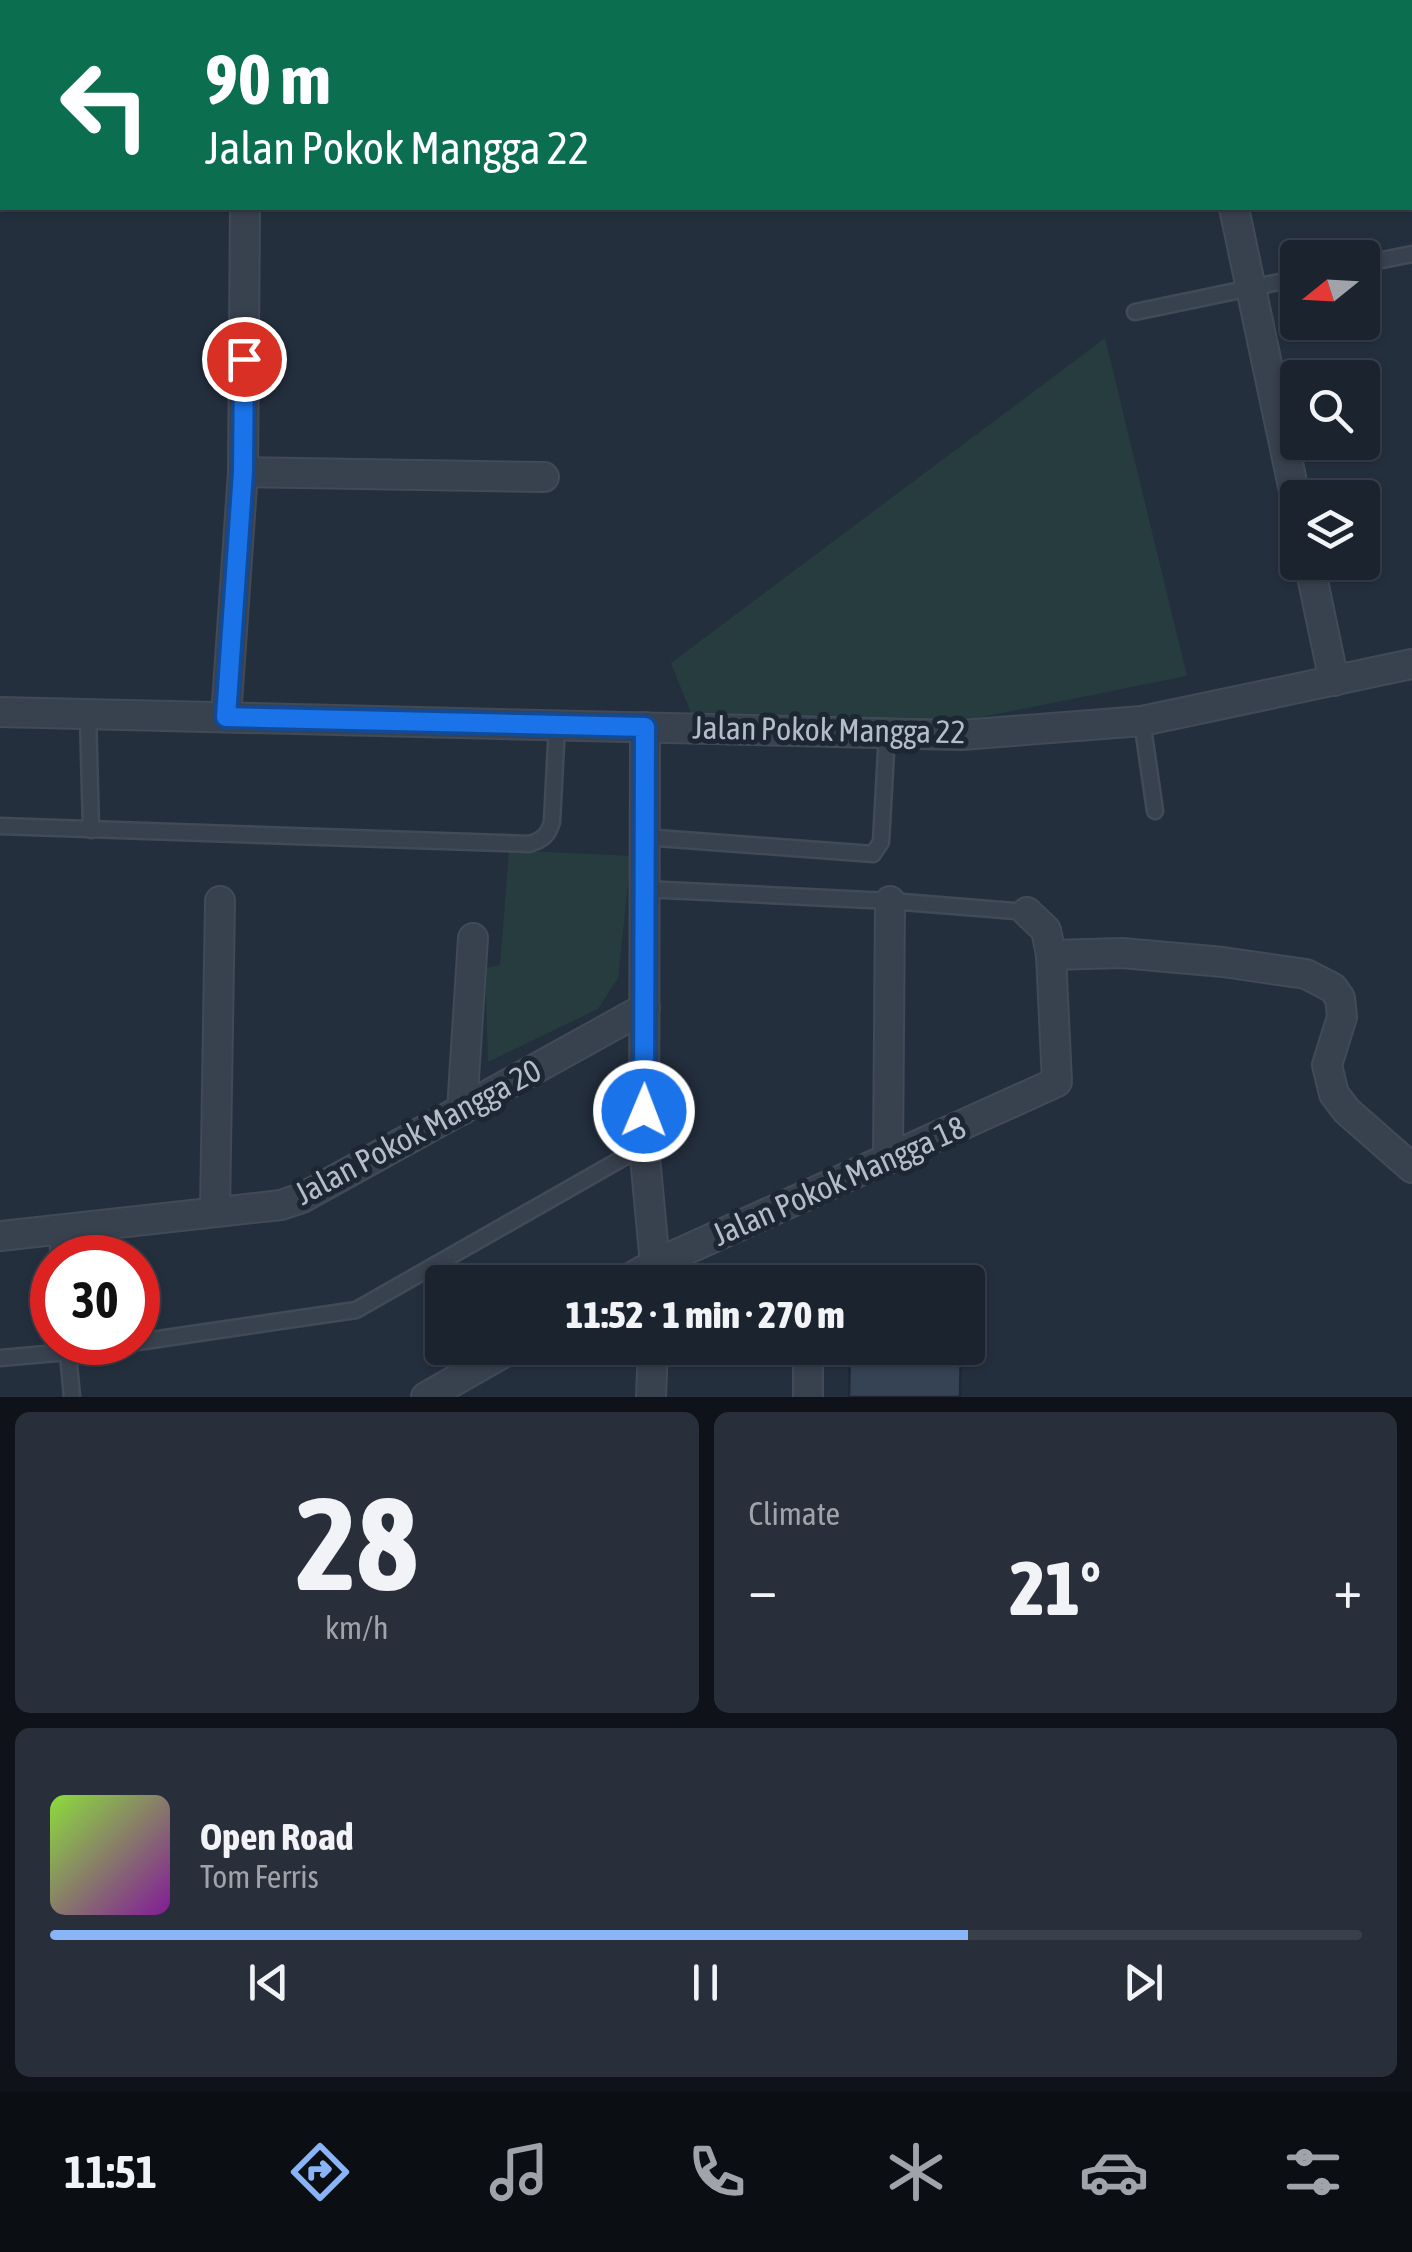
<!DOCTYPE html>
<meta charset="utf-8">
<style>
:root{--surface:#1b232e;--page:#282f3a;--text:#f1f3f6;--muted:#a0a4aa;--line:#39404a;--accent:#8ab4f8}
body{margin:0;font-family:"Asap Condensed",sans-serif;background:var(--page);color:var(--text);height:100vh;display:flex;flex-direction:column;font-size:38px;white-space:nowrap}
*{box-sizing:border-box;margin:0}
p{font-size:32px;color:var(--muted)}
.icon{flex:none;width:55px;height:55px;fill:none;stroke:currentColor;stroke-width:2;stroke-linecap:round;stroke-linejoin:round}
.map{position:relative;height:1397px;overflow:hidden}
.side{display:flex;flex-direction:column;gap:15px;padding:15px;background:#0f1319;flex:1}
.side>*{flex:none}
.hud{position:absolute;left:0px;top:0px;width:1412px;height:210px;box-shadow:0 2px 8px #0004,0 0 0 2px var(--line);background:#0b6e4f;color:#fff;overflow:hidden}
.needle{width:65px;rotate:252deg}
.controls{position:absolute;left:1280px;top:240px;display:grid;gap:20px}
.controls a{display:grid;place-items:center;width:100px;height:100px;border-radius:10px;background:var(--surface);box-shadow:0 2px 8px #0004,0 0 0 2px var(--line);font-size:50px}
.speed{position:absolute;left:30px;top:1235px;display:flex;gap:20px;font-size:50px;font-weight:700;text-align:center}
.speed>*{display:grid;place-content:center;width:130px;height:130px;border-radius:50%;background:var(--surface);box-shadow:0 2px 8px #0004,0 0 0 2px var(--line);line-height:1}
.speed .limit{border:15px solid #d22;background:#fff;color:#111}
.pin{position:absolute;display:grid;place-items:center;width:85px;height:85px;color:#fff;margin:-42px;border:5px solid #fff;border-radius:50%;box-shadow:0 2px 10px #0007}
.me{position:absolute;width:110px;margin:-55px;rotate:1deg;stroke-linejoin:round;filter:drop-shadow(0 0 8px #0008)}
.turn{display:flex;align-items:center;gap:35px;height:210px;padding:0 40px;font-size:45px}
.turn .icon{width:130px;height:130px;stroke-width:2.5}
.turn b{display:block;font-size:70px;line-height:85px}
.big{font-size:75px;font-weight:800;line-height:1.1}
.side .widget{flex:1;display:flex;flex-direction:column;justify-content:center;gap:15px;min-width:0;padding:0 35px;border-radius:15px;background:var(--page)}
.side .dial{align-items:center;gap:0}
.dial b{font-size:130px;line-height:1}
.song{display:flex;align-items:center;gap:30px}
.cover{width:120px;height:120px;border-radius:15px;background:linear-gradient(135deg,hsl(90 70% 55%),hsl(290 70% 35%))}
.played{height:10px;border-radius:5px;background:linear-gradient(90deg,var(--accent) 70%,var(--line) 70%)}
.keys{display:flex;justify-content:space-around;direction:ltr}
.heat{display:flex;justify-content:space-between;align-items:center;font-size:55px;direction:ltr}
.side .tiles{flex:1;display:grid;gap:15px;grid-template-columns:1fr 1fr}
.widget:last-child{grid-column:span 2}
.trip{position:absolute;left:425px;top:1265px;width:560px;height:100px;border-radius:10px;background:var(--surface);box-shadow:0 2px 8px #0004,0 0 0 2px var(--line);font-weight:800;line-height:100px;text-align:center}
.dock{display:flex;height:160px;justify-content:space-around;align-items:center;background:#0b0e12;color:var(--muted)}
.dock .icon{width:70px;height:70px}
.dock .on{color:var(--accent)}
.dock b{font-size:45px;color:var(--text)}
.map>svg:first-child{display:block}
</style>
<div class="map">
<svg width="1412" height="1397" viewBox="0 0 1412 1397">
<rect width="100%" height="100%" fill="#242f3e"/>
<!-- green -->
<g fill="#263c3f">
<polygon points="1105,338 1187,676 972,719 691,713 671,663"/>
<polygon points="509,850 631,856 618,978 598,1009 488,1062 485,968 500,965"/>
</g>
<!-- building -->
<polygon fill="#364354" stroke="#1f2835" stroke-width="2.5" points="850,1348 961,1348 960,1397 849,1397"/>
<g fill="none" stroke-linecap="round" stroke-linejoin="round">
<!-- service casing -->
<g stroke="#414a57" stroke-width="19">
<g id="service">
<polyline points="1410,11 1412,10"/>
<polyline points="1362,264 1412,254"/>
<polyline points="1135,312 1298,278"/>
<polyline points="88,714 91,830"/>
<polyline points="1142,721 1155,811"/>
<path d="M0,826L529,844C542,840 548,836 552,822L557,725"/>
<polyline points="644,837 873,854 881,842 887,733"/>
<polyline points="644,889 890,901 1027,912"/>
<polyline points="57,1230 59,1258"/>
<polyline points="138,1342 356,1310 644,1146"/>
<polyline points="67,1343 72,1397"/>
<polyline points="0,1358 68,1352 131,1342"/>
</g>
</g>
<!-- minor casing -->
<g stroke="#414a57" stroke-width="32">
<g id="minor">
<polyline points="229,0 229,2"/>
<polyline points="1234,208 1298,510"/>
<polyline points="243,472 544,477"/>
<polyline points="1309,562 1334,681"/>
<polyline points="0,712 961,735 1142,721 1412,664"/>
<polyline points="226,717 243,472 245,208"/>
<polyline points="645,727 644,1146 655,1264 655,1281"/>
<polyline points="1051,955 1122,953 1223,962 1306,974 1333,988 1340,998 1342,1017 1327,1065 1334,1094 1347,1111 1412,1168"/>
<polyline points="462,1110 473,938"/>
<polyline points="888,1159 890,901"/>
<polyline points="215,1211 220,901"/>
<polyline points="0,1236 281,1205 302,1198 645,1008"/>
<polyline points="623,1282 655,1264 1057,1082 1051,955 1046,930 1027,912"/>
<polyline points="426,1397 512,1348"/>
<polyline points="651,1397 653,1348"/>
<polyline points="808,1397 808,1348"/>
</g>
</g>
<!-- service -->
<use href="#service" stroke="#38414e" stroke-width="14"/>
<!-- minor -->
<use href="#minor" stroke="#38414e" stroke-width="28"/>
</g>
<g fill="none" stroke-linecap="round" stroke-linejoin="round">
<!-- route casing -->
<g stroke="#114b97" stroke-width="25">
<polyline id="route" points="244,359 243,472 226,717 645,727 644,1111"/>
</g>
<!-- route -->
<use href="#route" stroke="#1a73e8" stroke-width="18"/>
</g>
<g text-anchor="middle" stroke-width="10" stroke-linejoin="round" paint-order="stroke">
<!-- street labels -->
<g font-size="32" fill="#b4bcc9" stroke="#1d2633">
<text transform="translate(829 730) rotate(1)" y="11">Jalan Pokok Mangga 22</text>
<text transform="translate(418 1132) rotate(-28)" y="11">Jalan Pokok Mangga 20</text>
<text transform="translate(839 1181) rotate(-24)" y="11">Jalan Pokok Mangga 18</text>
</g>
</g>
</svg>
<div class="controls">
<a><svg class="needle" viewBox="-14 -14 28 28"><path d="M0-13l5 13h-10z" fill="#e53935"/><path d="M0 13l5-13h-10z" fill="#a0a4aa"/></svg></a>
<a><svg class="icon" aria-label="search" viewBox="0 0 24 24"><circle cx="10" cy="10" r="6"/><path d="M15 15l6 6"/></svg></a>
<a><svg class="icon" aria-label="layers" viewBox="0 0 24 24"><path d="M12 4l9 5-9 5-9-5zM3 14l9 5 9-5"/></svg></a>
</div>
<div class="speed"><div class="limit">30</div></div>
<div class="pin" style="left:244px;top:359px;background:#d93025"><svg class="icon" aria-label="arrive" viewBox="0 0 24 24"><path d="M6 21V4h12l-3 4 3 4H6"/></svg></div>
<svg class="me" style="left:644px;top:1111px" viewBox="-20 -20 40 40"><circle r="17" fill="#1a73e8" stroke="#fff" stroke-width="3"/><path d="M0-11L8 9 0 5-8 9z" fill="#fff"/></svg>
<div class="trip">11:52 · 1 min · 270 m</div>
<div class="hud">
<div class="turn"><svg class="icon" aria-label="left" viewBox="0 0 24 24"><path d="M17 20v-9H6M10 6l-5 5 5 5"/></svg><div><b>90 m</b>Jalan Pokok Mangga 22</div></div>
</div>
</div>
<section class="side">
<div class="tiles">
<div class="widget dial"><b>28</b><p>km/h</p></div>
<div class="widget"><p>Climate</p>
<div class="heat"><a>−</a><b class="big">21°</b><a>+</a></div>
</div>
<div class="widget">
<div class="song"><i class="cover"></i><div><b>Open Road</b><p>Tom Ferris</p></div></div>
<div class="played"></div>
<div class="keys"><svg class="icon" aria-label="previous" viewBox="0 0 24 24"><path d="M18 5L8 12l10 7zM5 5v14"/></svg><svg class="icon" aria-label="pause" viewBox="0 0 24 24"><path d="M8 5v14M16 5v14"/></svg><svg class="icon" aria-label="next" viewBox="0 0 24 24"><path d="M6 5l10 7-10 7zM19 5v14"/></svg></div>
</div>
</div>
</section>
<nav class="dock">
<b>11:51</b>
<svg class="icon on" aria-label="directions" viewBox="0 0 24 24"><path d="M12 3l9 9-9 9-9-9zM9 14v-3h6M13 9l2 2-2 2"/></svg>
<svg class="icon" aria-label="music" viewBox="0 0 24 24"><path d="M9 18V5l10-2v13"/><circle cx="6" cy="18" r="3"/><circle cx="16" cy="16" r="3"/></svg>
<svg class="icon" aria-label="phone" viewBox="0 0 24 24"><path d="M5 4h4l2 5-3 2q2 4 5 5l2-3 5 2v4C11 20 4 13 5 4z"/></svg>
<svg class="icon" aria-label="climate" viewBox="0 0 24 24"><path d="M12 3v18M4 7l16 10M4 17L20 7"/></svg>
<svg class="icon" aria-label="car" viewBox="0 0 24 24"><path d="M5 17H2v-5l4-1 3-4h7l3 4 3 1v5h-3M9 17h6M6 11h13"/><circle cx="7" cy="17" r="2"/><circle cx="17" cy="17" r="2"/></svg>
<svg class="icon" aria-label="filters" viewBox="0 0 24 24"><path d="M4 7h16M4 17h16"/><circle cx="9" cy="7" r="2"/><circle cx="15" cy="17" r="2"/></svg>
</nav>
